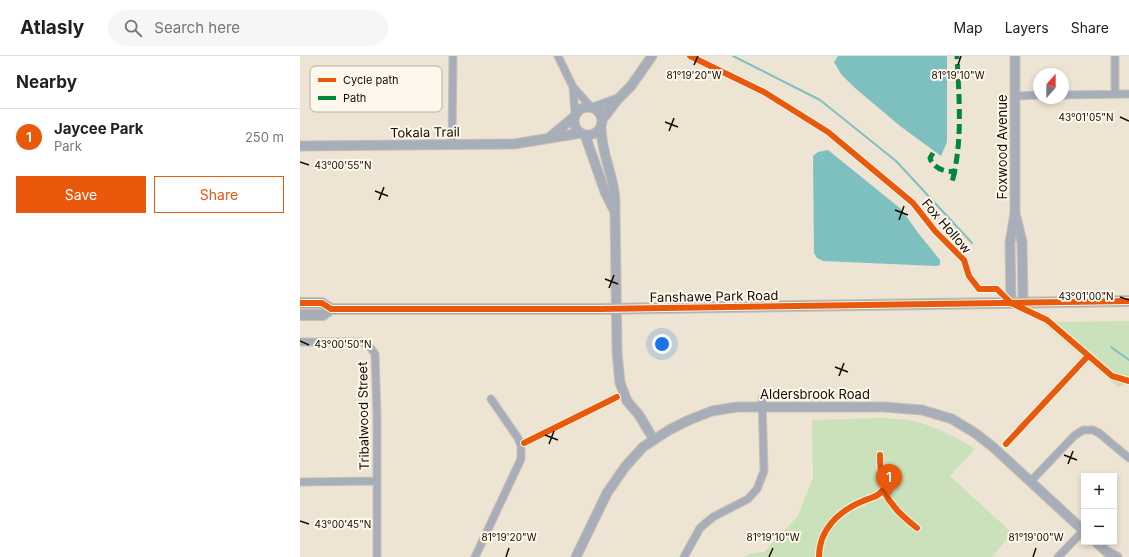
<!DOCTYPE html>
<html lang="en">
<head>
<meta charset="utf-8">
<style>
	:root { --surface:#fff; --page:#f6f6f6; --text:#202124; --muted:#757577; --line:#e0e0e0; --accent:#ea580c }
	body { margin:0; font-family:Inter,sans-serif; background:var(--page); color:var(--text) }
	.controls { position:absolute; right:12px; bottom:12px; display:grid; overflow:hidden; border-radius:0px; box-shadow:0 2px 6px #0003 }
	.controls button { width:36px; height:36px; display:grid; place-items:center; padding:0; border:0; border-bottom:1px solid var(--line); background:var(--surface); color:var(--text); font:20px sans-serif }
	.compass { position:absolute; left:733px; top:12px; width:36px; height:36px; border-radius:50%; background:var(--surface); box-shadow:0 2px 6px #0003; rotate:21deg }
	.you { position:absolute; left:362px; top:288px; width:14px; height:14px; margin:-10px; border:3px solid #fff; border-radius:50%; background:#1a73e8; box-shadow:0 0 0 6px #1a73e833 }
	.badge { display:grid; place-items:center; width:26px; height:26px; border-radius:50%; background:var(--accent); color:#fff; font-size:13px; font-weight:700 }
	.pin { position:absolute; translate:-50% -33px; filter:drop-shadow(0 1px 2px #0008) }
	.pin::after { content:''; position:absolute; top:21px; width:14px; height:12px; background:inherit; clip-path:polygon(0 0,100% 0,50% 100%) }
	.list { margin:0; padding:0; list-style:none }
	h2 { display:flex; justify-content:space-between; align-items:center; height:52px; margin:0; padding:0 16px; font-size:17px }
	h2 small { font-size:13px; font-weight:400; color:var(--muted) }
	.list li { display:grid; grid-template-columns:26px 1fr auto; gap:12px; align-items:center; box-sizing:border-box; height:56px; padding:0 16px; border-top:1px solid var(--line) }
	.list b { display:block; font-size:15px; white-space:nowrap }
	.list p { margin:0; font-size:13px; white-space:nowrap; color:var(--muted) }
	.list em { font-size:13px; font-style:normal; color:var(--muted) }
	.actions { display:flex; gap:8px; padding:12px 16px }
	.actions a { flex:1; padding:9px 0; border:1px solid var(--accent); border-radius:0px; text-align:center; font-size:14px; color:var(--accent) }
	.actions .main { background:var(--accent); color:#fff }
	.icon { flex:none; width:22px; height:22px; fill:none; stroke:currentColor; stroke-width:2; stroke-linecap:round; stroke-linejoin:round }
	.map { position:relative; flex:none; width:829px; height:501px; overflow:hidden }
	header { display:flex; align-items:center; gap:24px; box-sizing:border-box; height:56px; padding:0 20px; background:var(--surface); border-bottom:1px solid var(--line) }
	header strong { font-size:19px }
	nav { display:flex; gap:22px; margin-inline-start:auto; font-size:14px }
	.search { width:280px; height:36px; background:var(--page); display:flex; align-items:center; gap:10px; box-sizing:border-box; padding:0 14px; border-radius:22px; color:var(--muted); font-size:15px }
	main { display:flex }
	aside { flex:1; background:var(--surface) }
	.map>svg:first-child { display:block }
	.green { fill:#cae1bb }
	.water { fill:#7ebfbf }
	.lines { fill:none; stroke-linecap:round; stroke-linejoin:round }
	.stream { stroke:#7ebfbf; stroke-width:2 }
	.minor-casing { stroke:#c9c0b4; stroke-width:9 }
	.tertiary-casing { stroke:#c9c0b4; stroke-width:11 }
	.secondary-casing { stroke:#c9c0b4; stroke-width:12 }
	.minor { stroke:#a8aeb9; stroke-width:7 }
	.tertiary { stroke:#a8aeb9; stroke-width:9 }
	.secondary { stroke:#a8acb4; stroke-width:10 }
	.quiet { stroke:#00873e; stroke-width:5; stroke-dasharray:10 5; stroke-linecap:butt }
	.cycleway-casing { stroke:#fdf7ec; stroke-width:8 }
	.cycleway { stroke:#e8590c; stroke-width:6 }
	.ticks { fill:none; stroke:#160b00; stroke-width:1.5 }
	.labels { text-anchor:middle; stroke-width:4; stroke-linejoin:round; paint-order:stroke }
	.street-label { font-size:13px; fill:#160b00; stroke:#fdf7ec }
	.key { fill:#fdf7ec; stroke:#b8b0a5; stroke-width:1 }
	.key-label { font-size:11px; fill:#160b00 }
	.ticks-label { font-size:10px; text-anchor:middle; fill:#160b00; stroke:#fdf7ec; stroke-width:4; stroke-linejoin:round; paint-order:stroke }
</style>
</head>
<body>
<header>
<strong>Atlasly</strong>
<div class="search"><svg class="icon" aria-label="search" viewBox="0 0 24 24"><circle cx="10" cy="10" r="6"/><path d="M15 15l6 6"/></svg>Search here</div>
<nav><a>Map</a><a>Layers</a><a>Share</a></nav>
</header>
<main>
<aside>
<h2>Nearby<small></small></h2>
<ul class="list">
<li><span class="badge">1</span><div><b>Jaycee Park</b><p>Park</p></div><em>250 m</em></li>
</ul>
<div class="actions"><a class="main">Save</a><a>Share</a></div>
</aside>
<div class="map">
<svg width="829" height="501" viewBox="0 0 829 501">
	<rect width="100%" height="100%" fill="#eee4d3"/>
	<path class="green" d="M829 265V327L818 331 744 268 750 266Z
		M582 362C592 363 603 363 613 365 636 370 656 381 675 393L650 420 712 477 692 501H444L450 498 464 496 498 460 513 422 512 364Z"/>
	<path class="water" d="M538 0H647V86L641 100 600 70 555 32 541 18 534 6Z
		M528 94 601 153 619 178 640 204V209L636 210 523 205 517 202 514 197 513 100 518 96Z"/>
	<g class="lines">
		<path class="stream" d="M433 0 520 44 596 105 672 187
			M811 291 829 304"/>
		<defs>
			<path id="minor" d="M258 0 273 31 291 51
				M815 0V38
				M273 31 275 58
				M763 39 829 38
				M715 40 739 39
				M152 88 153 0
				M0 286H62L70 291 75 298 77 359V501
				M731 425 774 380 783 374H793L799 377 829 402
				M0 426 76 425
				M175 501 221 403V390L218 382 191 343
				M384 501 400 472 413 461 448 443 457 433 464 415 462 342
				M758 501 783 475"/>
			<path id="tertiary" d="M274 65a14 14 0 1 1 28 0a14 14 0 1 1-28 0Z
				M293 52 318 43
				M302 64 318 43 331 30 352 0
				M301 71C301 101 317 123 315 155L317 296 320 327 327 345 339 359 354 384
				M285 79 305 136 314 154
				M250 81 274 61
				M0 90 214 88 281 77
				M716 161 722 186 723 246
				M711 247 710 187 715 157V0
				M796 486 807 496 817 501
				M276 501 307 437 325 411 343 391 369 374 389 364 412 355 437 351H584L622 354 652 363 675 377 693 391 784 475"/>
			<path id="secondary" d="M0 247H22L31 253H299L829 245
				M0 259H23L31 253"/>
		</defs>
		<use href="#minor" class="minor-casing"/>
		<use href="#tertiary" class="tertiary-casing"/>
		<use href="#secondary" class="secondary-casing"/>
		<use href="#minor" class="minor"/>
		<use href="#tertiary" class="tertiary"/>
		<use href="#secondary" class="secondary"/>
		<path class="quiet" d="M633 97 630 102C633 112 646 117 655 115
			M655 115 652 126C663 85 659 42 657 0"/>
		<defs>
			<path id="cycleway" d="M390 0 464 36 528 76 613 147 635 175 664 204 669 220 679 233H697L711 247 747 264 812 320 829 325
				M0 247H22L31 253H299L829 245
				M224 387 317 341
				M706 388 788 300
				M583 434C592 451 602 460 617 472
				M519 501C519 473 539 455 563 445 570 442 581 440 584 432 585 428 582 425 582 421 580 414 580 406 580 399"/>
		</defs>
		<use href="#cycleway" class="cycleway-casing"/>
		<use href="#cycleway" class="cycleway"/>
	</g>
	<path class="ticks" d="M394 9 398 0M658 9 661 0M820 61 829 65M365 66 378 71M369 75 374 62M0 106 9 109M75 135 88 140M79 144 84 131M595 154 608 159M599 164 604 150M305 223 318 228M309 232 314 219M820 241 829 244M0 285 9 289M535 311 548 316M539 320 544 307M245 379 258 384M249 388 254 375M764 399 777 404M768 408 773 395M0 465 9 468M206 501 209 492M469 501 473 492M733 501 736 492"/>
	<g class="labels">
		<g class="street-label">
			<text transform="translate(125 76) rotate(-1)" y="5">Tokala Trail</text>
			<text transform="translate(702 91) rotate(-90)" y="5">Foxwood Avenue</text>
			<text transform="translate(647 170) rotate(49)" y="5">Fox Hollow</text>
			<text transform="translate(414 240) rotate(-1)" y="5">Fanshawe Park Road</text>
			<text x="515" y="343">Aldersbrook Road</text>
			<text transform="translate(63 360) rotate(-91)" y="5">Tribalwood Street</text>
		</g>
	</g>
	<rect x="10" y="10" width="132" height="46" rx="6" class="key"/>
	<rect x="18" y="22" width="18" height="4" fill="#e8590c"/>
	<rect x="18" y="40" width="18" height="4" fill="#00873e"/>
	<g class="key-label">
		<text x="43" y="28">Cycle path</text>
		<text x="43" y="46">Path</text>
	</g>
	<g class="ticks-label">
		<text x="394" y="23">81°19'20"W</text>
		<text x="658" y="23">81°19'10"W</text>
		<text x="786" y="65">43°01'05"N</text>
		<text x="43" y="113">43°00'55"N</text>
		<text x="786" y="244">43°01'00"N</text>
		<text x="43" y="292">43°00'50"N</text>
		<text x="43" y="472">43°00'45"N</text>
		<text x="209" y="485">81°19'20"W</text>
		<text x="473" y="485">81°19'10"W</text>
		<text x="736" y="485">81°19'00"W</text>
	</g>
</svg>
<div class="controls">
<button>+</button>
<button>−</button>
</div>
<svg class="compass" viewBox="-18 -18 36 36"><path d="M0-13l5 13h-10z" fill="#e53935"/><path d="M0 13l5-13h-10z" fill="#757577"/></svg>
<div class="you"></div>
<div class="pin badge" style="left:589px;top:441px">1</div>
</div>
</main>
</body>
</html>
